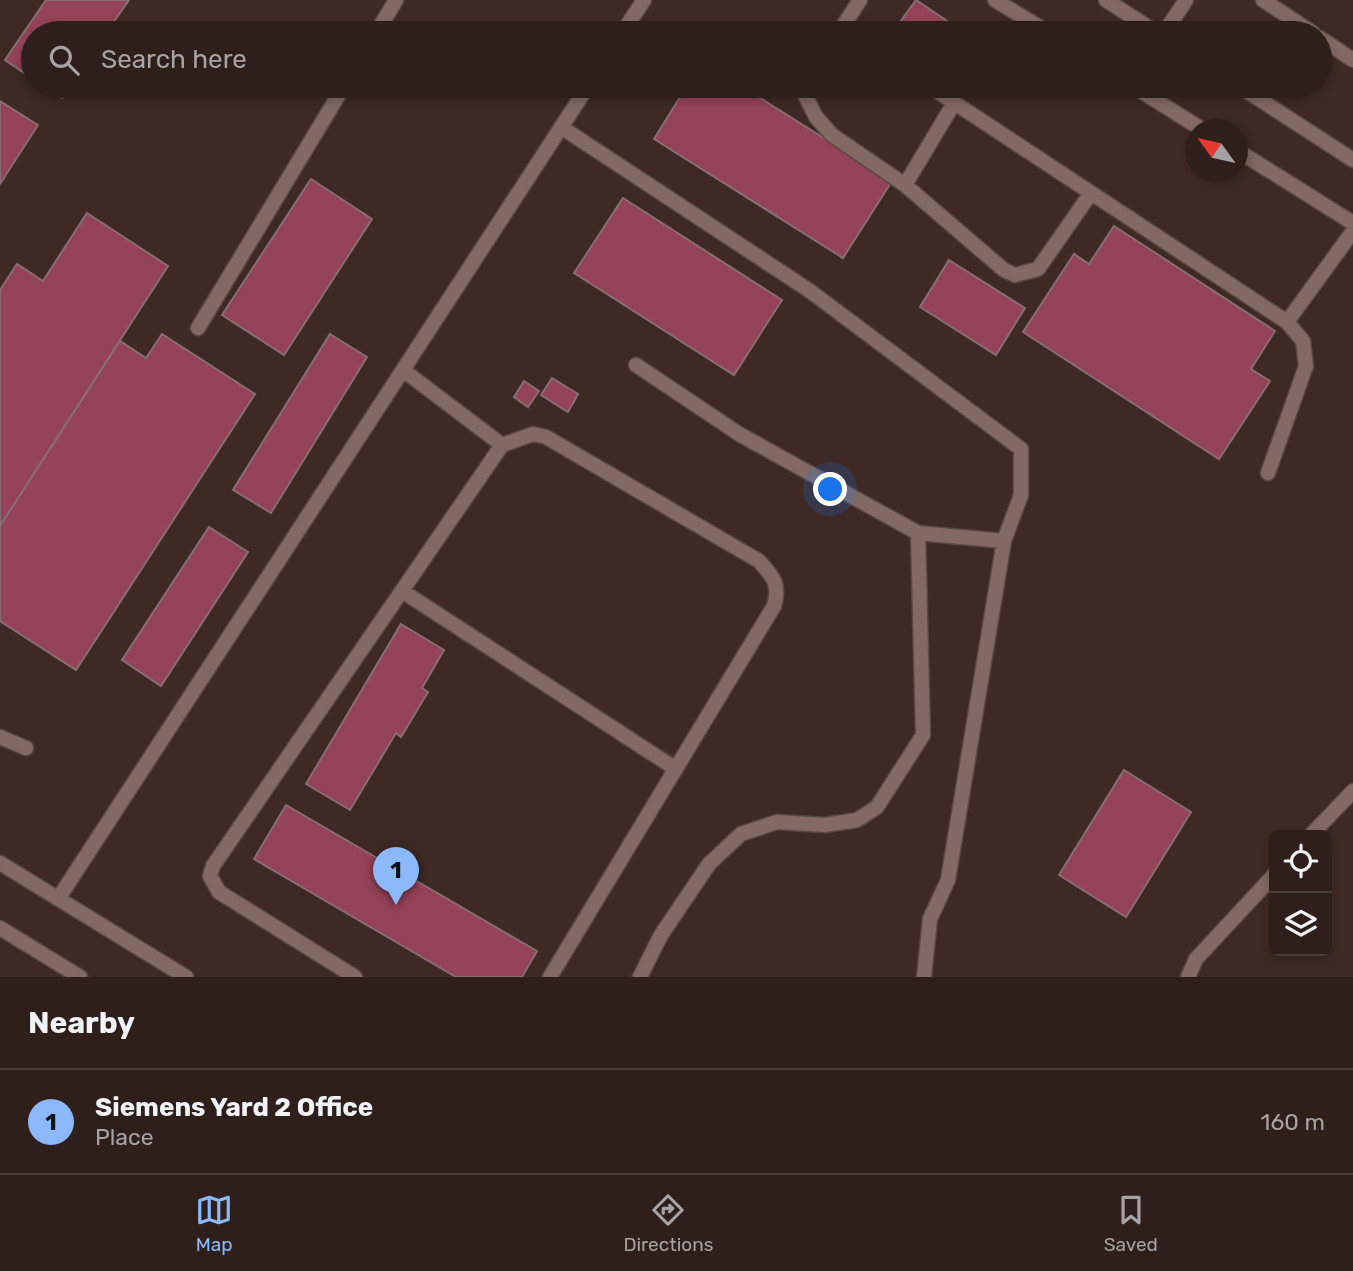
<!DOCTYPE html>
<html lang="en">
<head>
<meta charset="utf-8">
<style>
	:root { --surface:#2e1f1b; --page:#3a2c28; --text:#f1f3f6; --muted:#a7a2a3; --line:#493d3a; --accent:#8cb9fc }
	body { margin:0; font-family:Rubik,sans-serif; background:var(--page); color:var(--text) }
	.controls { position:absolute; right:21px; bottom:21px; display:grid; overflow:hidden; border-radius:10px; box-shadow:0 4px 10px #0003 }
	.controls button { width:63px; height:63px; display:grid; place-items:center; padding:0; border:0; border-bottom:2px solid var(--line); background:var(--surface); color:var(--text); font:35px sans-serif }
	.compass { position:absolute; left:1185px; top:119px; width:63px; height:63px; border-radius:50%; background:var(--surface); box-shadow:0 4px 10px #0003; rotate:303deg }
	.you { position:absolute; left:831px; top:490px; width:24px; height:24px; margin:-18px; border:5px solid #fff; border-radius:50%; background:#1a73e8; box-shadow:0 0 0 10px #1a73e833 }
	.badge { display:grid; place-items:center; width:46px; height:46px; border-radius:50%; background:var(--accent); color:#111; font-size:23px; font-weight:700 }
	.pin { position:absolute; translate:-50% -58px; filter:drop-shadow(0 2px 4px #0008) }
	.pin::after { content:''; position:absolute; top:37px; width:24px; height:21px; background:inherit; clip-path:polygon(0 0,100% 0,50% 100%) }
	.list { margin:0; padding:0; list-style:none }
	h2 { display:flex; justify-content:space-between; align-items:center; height:91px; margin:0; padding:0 28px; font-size:30px }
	h2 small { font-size:23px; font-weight:400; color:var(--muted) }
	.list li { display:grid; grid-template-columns:46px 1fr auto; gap:21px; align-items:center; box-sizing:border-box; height:105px; padding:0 28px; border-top:2px solid var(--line) }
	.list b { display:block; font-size:26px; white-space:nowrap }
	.list p { margin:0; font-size:23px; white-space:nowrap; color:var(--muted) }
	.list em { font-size:23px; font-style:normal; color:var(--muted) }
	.icon { flex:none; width:38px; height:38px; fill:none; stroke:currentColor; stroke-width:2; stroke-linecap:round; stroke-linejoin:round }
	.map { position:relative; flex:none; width:1353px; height:977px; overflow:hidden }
	.search { position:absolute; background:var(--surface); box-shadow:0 4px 10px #0003; left:21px; right:21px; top:21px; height:77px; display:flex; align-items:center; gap:18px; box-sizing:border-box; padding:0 24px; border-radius:38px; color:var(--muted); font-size:26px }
	.sheet { height:196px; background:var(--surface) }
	nav { display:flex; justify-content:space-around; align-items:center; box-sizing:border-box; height:98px; border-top:2px solid var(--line); background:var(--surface); font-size:19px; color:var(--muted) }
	nav a { display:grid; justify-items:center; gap:4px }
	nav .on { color:var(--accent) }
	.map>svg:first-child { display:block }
	.building { fill:#944257; stroke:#876d72; stroke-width:2 }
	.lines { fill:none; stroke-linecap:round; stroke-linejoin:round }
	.service-casing { stroke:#594743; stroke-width:17 }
	.service { stroke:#826963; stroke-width:14 }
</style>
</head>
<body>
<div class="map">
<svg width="1353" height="977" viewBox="0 0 1353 977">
	<rect width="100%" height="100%" fill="#3e2924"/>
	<path class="building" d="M46 0H129L106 33H33V79L5 60Z
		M916 0 965 33H892Z
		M43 86H70L62 98Z
		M687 86H748L746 89 892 181 843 258 654 139Z
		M0 101 38 125 0 184Z
		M311 179 372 219 284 355 222 315Z
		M623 198 782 300 734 375 574 273Z
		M87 213 168 266 0 526V290L17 264 43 281Z
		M1114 226 1275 331 1251 369 1270 381 1219 459 1023 332 1074 254 1089 264Z
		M949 260 1025 308 996 355 920 307Z
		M162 334 255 394 76 670 0 621V526L120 341 146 358Z
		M330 334 367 357 271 513 233 490Z
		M552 378 578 394 568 412 541 395Z
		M524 381 539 391 528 407 514 397Z
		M209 527 248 552 161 686 122 660Z
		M401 624 444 650 422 688 428 692 401 737 396 733 350 810 306 784Z
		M1124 770 1191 812 1126 917 1059 875Z
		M286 805 537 951 522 977H456L254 859Z"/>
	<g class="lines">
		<defs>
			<path id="service" d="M995 0 1049 33
				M1106 0 1157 33
				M1263 0 1313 33
				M376 33 396 0
				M622 33 644 0
				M854 33 843 26 860 0
				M1164 33 1186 0
				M1320 38 1353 60
				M807 86 806 97 816 117 832 135 905 185 1004 270 1015 275 1038 269 1091 193
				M929 86 1287 322 1303 341 1306 366 1268 473
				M1133 86 1203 130
				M1239 86 1353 160
				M561 127 810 291 1021 449V495L1004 541 948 880 930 919 924 977
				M1238 151 1353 223
				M905 185 954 103
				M1287 322 1353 231
				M198 328 344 86
				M636 365 739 434 918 533 1004 541
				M502 445 533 434 546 437 759 561C774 577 780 585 774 606L550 977
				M402 591 676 769
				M0 737 26 748
				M1311 835 1353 791
				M0 863 186 977
				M58 899 588 86
				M0 928 80 977
				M355 977 219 892 210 876 213 866 502 445 403 370
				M640 977 661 935 709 864 741 834 777 822 825 825 857 820 877 807 923 735 918 533
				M1188 977 1196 959 1274 875"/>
		</defs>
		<use href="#service" class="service-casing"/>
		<use href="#service" class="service"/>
	</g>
</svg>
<div class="controls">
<button><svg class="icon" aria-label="locate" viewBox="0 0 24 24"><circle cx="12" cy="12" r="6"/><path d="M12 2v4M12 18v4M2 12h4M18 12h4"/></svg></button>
<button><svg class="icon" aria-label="layers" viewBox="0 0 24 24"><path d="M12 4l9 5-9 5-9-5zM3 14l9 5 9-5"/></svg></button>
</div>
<svg class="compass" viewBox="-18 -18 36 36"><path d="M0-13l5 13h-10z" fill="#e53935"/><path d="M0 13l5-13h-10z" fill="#a7a2a3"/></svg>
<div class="you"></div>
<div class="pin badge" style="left:396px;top:905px">1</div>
<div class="search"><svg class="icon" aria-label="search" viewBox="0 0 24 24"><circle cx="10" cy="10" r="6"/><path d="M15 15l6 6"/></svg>Search here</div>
</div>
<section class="sheet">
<h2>Nearby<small></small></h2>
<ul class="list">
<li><span class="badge">1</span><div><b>Siemens Yard 2 Office</b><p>Place</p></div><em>160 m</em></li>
</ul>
</section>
<nav>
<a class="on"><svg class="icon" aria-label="map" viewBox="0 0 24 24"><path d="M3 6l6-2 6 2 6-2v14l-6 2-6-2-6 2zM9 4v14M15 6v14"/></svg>Map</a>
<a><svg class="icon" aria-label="directions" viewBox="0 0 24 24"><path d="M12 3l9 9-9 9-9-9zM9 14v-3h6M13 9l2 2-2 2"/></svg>Directions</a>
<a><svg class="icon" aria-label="saved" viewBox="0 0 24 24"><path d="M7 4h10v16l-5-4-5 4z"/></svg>Saved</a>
</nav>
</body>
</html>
